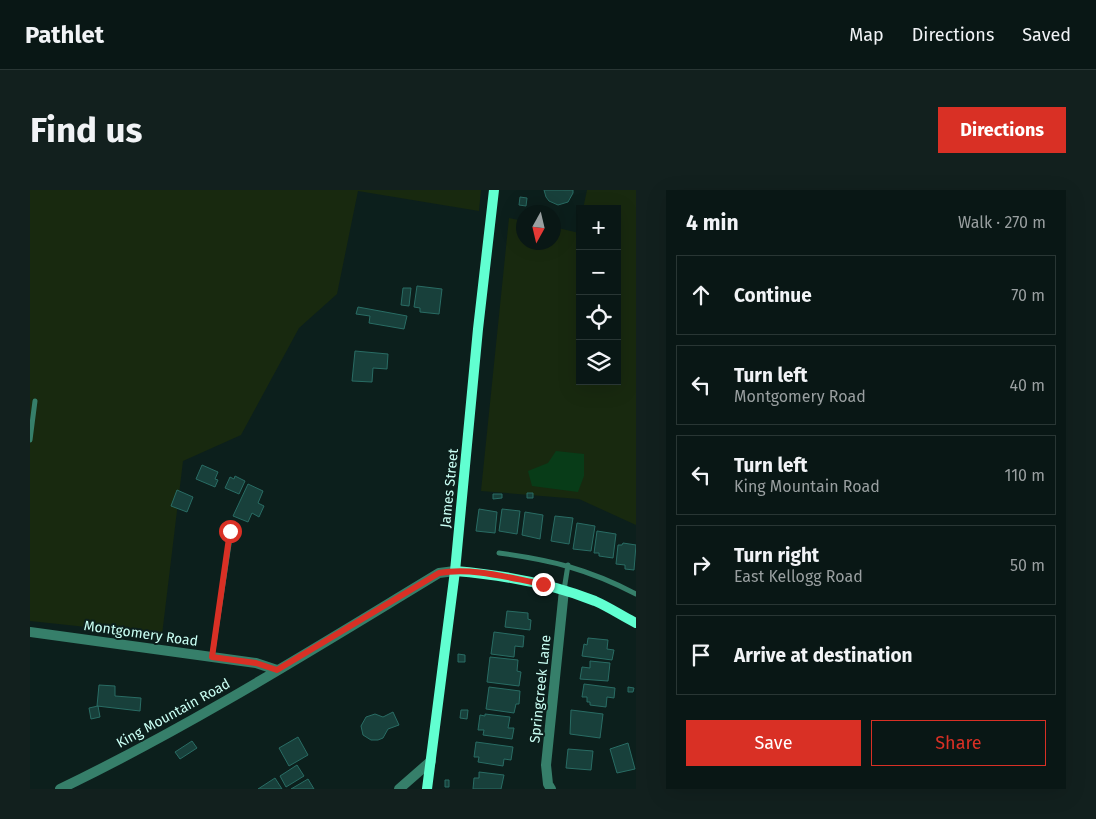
<!DOCTYPE html>
<html lang="en">
<head>
<meta charset="utf-8">
<style>
	:root { --surface:#091715; --page:#12201e; --text:#f1f3f6; --muted:#999fa0; --line:#293634; --accent:#d93025 }
	body { margin:0; font-family:"Fira Sans",sans-serif; background:var(--page); color:var(--text) }
	.controls { position:absolute; right:15px; top:15px; display:grid; overflow:hidden; border-radius:0px; box-shadow:0 5px 20px #0002 }
	.controls button { width:45px; height:45px; display:grid; place-items:center; padding:0; border:0; border-bottom:1px solid var(--line); background:var(--surface); color:var(--text); font:25px sans-serif }
	.compass { position:absolute; left:486px; top:15px; width:45px; height:45px; border-radius:50%; background:var(--surface); box-shadow:0 5px 20px #0002; rotate:188deg }
	.stop { position:absolute; width:15px; height:15px; margin:-11px; border:4px solid #d93025; border-radius:50%; background:#fff }
	.stop.end { background:#d93025; border-color:#fff; box-shadow:0 1px 5px #0008 }
	.list { margin:0; padding:0; list-style:none }
	h2 { display:flex; justify-content:space-between; align-items:center; height:65px; margin:0; padding:0 20px; font-size:21px }
	h2 small { font-size:16px; font-weight:400; color:var(--muted) }
	.list li { display:grid; grid-template-columns:32px 1fr auto; gap:15px; align-items:center; box-sizing:border-box; height:80px; margin:0 10px 10px; padding:0 10px; border:1px solid var(--line); border-radius:0px }
	.list b { display:block; font-size:19px; white-space:nowrap }
	.list p { margin:0; font-size:16px; white-space:nowrap; color:var(--muted) }
	.list em { font-size:16px; font-style:normal; color:var(--muted) }
	.actions { display:flex; gap:10px; padding:15px 20px }
	.actions a { flex:1; padding:11px 0; border:1px solid var(--accent); border-radius:0px; text-align:center; font-size:18px; color:var(--accent) }
	.actions .main { background:var(--accent); color:#fff }
	.icon { flex:none; width:28px; height:28px; fill:none; stroke:currentColor; stroke-width:2; stroke-linecap:round; stroke-linejoin:round }
	.map { position:relative; flex:none; width:606px; height:599px; overflow:hidden; border-radius:0px }
	header { display:flex; align-items:center; gap:30px; box-sizing:border-box; height:70px; padding:0 25px; background:var(--surface); border-bottom:1px solid var(--line) }
	header strong { font-size:24px }
	nav { display:flex; gap:28px; margin-inline-start:auto; font-size:18px }
	.intro { display:flex; align-items:center; justify-content:space-between; box-sizing:border-box; height:120px; padding:0 30px }
	h1 { margin:0; font-size:35px }
	.button { padding:12px 22px; border-radius:0px; background:var(--accent); color:#fff; font-size:18px; font-weight:700 }
	main { display:flex; gap:30px; padding:0 30px }
	aside { flex:1; background:var(--surface); border-radius:0px; box-shadow:0 5px 20px #0002 }
	.map>svg:first-child { display:block }
	.green { fill:#18290f }
	.water { fill:#083c18 }
	.building { fill:#18403b; stroke:#296c64 }
	.lines { fill:none; stroke-linecap:round; stroke-linejoin:round }
	.lane { stroke:#367f6a; stroke-width:5 }
	.street { stroke:#367f6a; stroke-width:10 }
	.secondary { stroke:#61ffd1; stroke-width:10 }
	.route { stroke:#d93025; stroke-width:6 }
	.labels { text-anchor:middle; stroke-width:4; stroke-linejoin:round; paint-order:stroke }
	.street-label { font-size:14px; fill:#cafff4; stroke:#0c1f1c }
</style>
</head>
<body>
<header>
<strong>Pathlet</strong>
<nav><a>Map</a><a>Directions</a><a>Saved</a></nav>
</header>
<div class="intro"><h1>Find us</h1><a class="button">Directions</a></div>
<main>
<div class="map">
<svg width="606" height="599" viewBox="0 0 606 599">
	<rect width="100%" height="100%" fill="#0c1f1c"/>
	<path class="green" d="M0 0H451L449 21 328 1 307 104 269 138 211 245 153 271 132 445 0 431Z
		M557 0H606V335L549 309 451 301 479 28 493 31V52H524V37L549 43 550 38V191H587V19H553Z"/>
	<path class="water" d="M526 261 554 264V286L548 302 502 296 498 281 518 273Z"/>
	<path class="building" d="M514 0H543V3L538 12 528 15 519 11 516 7Z
		M490 7 497 8 496 16 489 15Z
		M387 96 412 99 409 124 390 122V118L384 117Z
		M373 98H381L379 116 371 115Z
		M328 117 377 126 374 139 339 133 340 126 326 124Z
		M325 161 358 164 357 179 343 178 342 192 322 191Z
		M172 275 188 282 185 289 188 290 185 297 166 289Z
		M205 286 215 291 209 304 195 298 200 287 204 289Z
		M218 294 233 301 228 313 234 316 229 327 222 323 218 332 203 326Z
		M147 300 163 307 157 322 141 316Z
		M497 303H503V308H497Z
		M463 304H472V308L463 309Z
		M449 319 467 322 465 343 446 341Z
		M472 319 490 321 487 344 469 341Z
		M495 322 513 325 510 349 492 345Z
		M525 326 543 328 539 354 521 351Z
		M547 333 565 336 561 361 543 359Z
		M567 341 586 344 583 368 569 366V363H564Z
		M593 353 606 355 604 380 595 379V375L586 374 588 355H592Z
		M477 421 498 423V429L501 430 500 440 475 437Z
		M464 442 494 446 493 457 485 456 484 467 461 464Z
		M558 448 578 450 577 459 584 460 582 470 552 466 554 454 557 455Z
		M428 464 435 465V472H428Z
		M460 467 488 470 487 481 491 482 489 496 457 492Z
		M560 471 580 473 578 491 550 489 552 477 560 478Z
		M554 494 585 498 584 508 577 507 576 517 560 515V512H557V507H552Z
		M69 495 85 496V506L111 508 110 521 67 516Z
		M459 497 490 501 489 514H486L484 523 456 519Z
		M598 497 604 498 603 502H598Z
		M68 516 70 527 61 529 59 518Z
		M431 520H438L437 529 430 528Z
		M541 520 573 524 570 548 540 544Z
		M363 522 369 535 358 539 353 548 348 550H341L333 545 331 536 336 527 345 524 353 527Z
		M455 524 480 527 478 538H484L482 549 453 545 454 540H448L450 525 455 526Z
		M268 547 278 565 259 576 249 558Z
		M162 551 167 558 150 569 145 562Z
		M446 552 483 557 481 570 474 569 473 576 448 572 449 567H444Z
		M598 553 605 579 587 583 580 559Z
		M538 559 563 561 561 580 536 578Z
		M267 575 274 586 256 597 250 586Z
		M449 582 474 585 471 599H443L444 588H449Z
		M245 588 252 599H228Z
		M278 589 284 599H261Z
		M415 590H419V597H415Z"/>
	<g class="lines">
		<path class="lane" d="M0 250 5 211
			M469 363C521 370 558 379 606 404
			M534 400 538 375
			M182 467 201 341"/>
		<path class="street" d="M0 442 226 473 247 480
			M30 599C161 536 285 458 409 383L425 381
			M369 599 401 571
			M521 599 518 594 516 575 534 400"/>
		<path class="secondary" d="M425 381C473 385 520 393 565 411 579 417 592 426 606 433
			M397 599 425 381 448 139 464 0"/>
	</g>
	<g class="lines">
		<path class="route" d="M200 341 182 467 226 473 247 480 409 383C443 377 479 388 513 394"/>
	</g>
	<g class="labels">
		<g class="street-label">
			<text transform="translate(419 298) rotate(-84)" y="5">James Street</text>
			<text transform="translate(111 443) rotate(8)" y="5">Montgomery Road</text>
			<text transform="translate(510 499) rotate(-84)" y="5">Springcreek Lane</text>
			<text transform="translate(143 523) rotate(-29)" y="5">King Mountain Road</text>
		</g>
	</g>
</svg>
<div class="controls">
<button>+</button>
<button>−</button>
<button><svg class="icon" aria-label="locate" viewBox="0 0 24 24"><circle cx="12" cy="12" r="6"/><path d="M12 2v4M12 18v4M2 12h4M18 12h4"/></svg></button>
<button><svg class="icon" aria-label="layers" viewBox="0 0 24 24"><path d="M12 4l9 5-9 5-9-5zM3 14l9 5 9-5"/></svg></button>
</div>
<svg class="compass" viewBox="-18 -18 36 36"><path d="M0-13l5 13h-10z" fill="#e53935"/><path d="M0 13l5-13h-10z" fill="#999fa0"/></svg>
<div class="stop" style="left:200px;top:341px"></div>
<div class="stop end" style="left:513px;top:394px"></div>
</div>
<aside>
<h2>4 min<small>Walk · 270 m</small></h2>
<ul class="list">
<li><svg class="icon" aria-label="ahead" viewBox="0 0 24 24"><path d="M12 20V5M6 11l6-6 6 6"/></svg><div><b>Continue</b></div><em>70 m</em></li>
<li><svg class="icon" aria-label="left" viewBox="0 0 24 24"><path d="M17 20v-9H6M10 6l-5 5 5 5"/></svg><div><b>Turn left</b><p>Montgomery Road</p></div><em>40 m</em></li>
<li><svg class="icon" aria-label="left" viewBox="0 0 24 24"><path d="M17 20v-9H6M10 6l-5 5 5 5"/></svg><div><b>Turn left</b><p>King Mountain Road</p></div><em>110 m</em></li>
<li><svg class="icon" aria-label="right" viewBox="0 0 24 24"><path d="M7 20v-9h11M14 6l5 5-5 5"/></svg><div><b>Turn right</b><p>East Kellogg Road</p></div><em>50 m</em></li>
<li><svg class="icon" aria-label="arrive" viewBox="0 0 24 24"><path d="M6 21V4h12l-3 4 3 4H6"/></svg><div><b>Arrive at destination</b></div></li>
</ul>
<div class="actions"><a class="main">Save</a><a>Share</a></div>
</aside>
</main>
</body>
</html>
